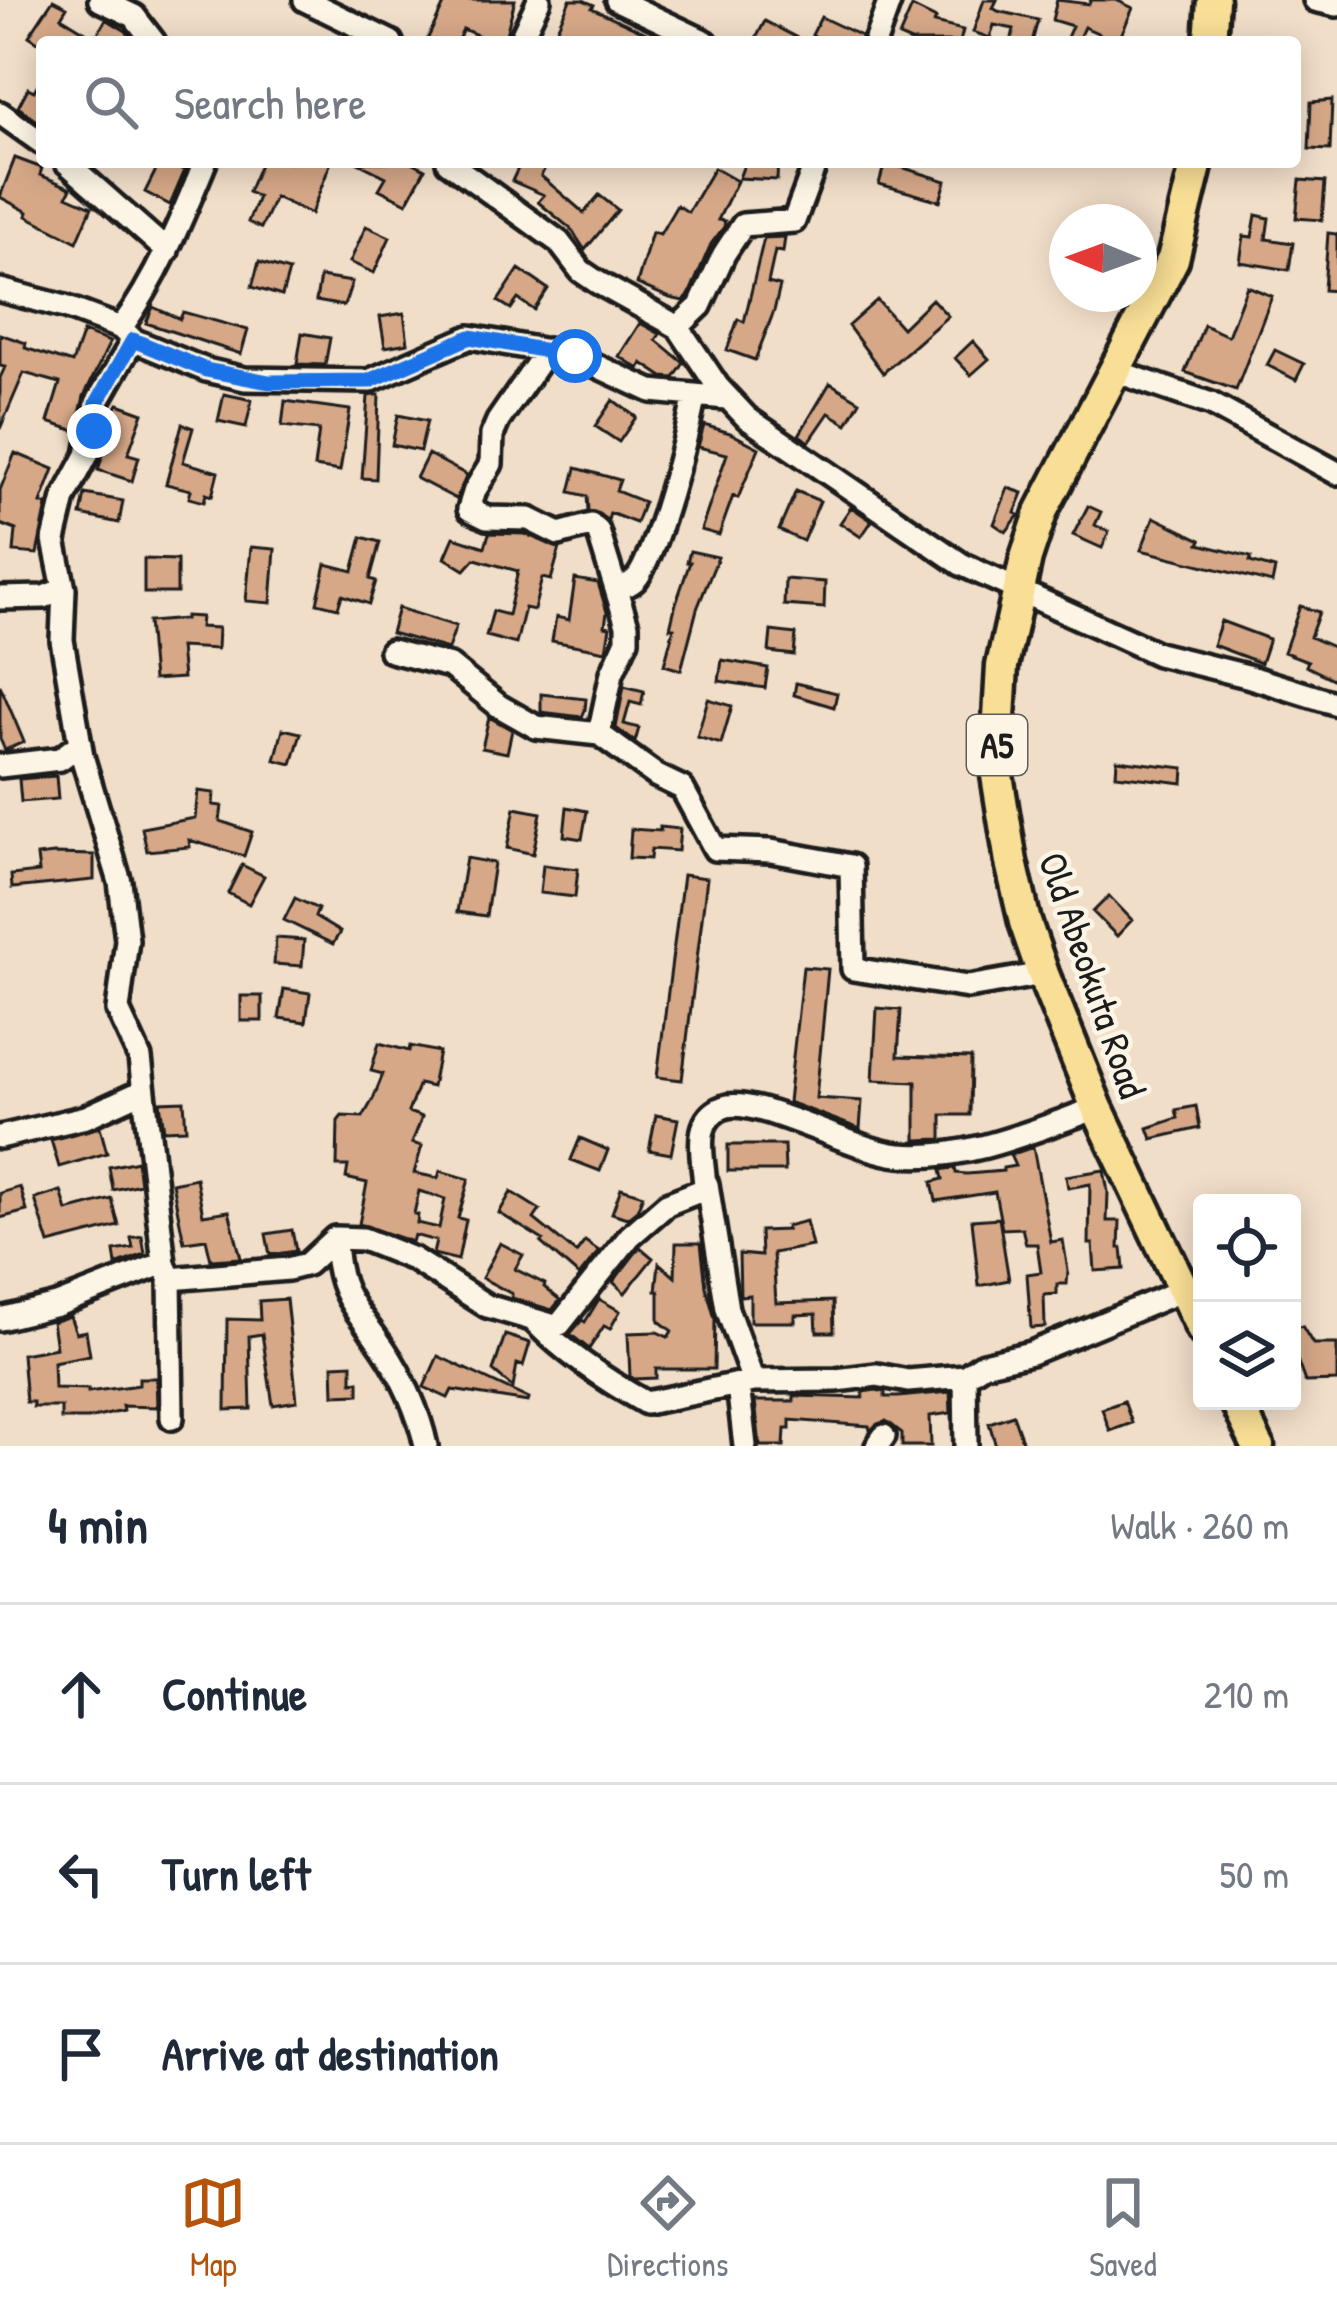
<!DOCTYPE html>
<html lang="en">
<head>
<meta charset="utf-8">
<style>
	:root { --surface:#fff; --page:#f6f6f7; --text:#1f2937; --muted:#747a83; --line:#e0e1e3; --accent:#b45309 }
	body { margin:0; font-family:"Patrick Hand",sans-serif; background:var(--page); color:var(--text) }
	.controls { position:absolute; right:36px; bottom:36px; display:grid; overflow:hidden; border-radius:12px; box-shadow:0 6px 30px #0003 }
	.controls button { width:108px; height:108px; display:grid; place-items:center; padding:0; border:0; border-bottom:3px solid var(--line); background:var(--surface); color:var(--text); font:60px sans-serif }
	.compass { position:absolute; left:1049px; top:204px; width:108px; height:108px; border-radius:50%; background:var(--surface); box-shadow:0 6px 30px #0003; rotate:271deg }
	.stop { position:absolute; width:36px; height:36px; margin:-27px; border:9px solid #1a73e8; border-radius:50%; background:#fff }
	.stop.end { background:#1a73e8; border-color:#fff; box-shadow:0 3px 12px #0008 }
	.list { margin:0; padding:0; list-style:none }
	h2 { display:flex; justify-content:space-between; align-items:center; height:156px; margin:0; padding:0 48px; font-size:51px }
	h2 small { font-size:39px; font-weight:400; color:var(--muted) }
	.list li { display:grid; grid-template-columns:78px 1fr auto; gap:36px; align-items:center; box-sizing:border-box; height:180px; padding:0 48px; border-top:3px solid var(--line) }
	.list b { display:block; font-size:45px; white-space:nowrap }
	.list em { font-size:39px; font-style:normal; color:var(--muted) }
	.icon { flex:none; width:66px; height:66px; fill:none; stroke:currentColor; stroke-width:2; stroke-linecap:round; stroke-linejoin:round }
	.map { position:relative; flex:none; width:1337px; height:1446px; overflow:hidden }
	.search { position:absolute; background:var(--surface); box-shadow:0 6px 30px #0003; left:36px; right:36px; top:36px; height:132px; display:flex; align-items:center; gap:30px; box-sizing:border-box; padding:0 42px; border-radius:12px; color:var(--muted); font-size:45px }
	.sheet { height:696px; background:var(--surface) }
	nav { display:flex; justify-content:space-around; align-items:center; box-sizing:border-box; height:168px; border-top:3px solid var(--line); background:var(--surface); font-size:33px; color:var(--muted) }
	nav a { display:grid; justify-items:center; gap:6px }
	nav .on { color:var(--accent) }
	.map>svg:first-child { display:block }
	.building { fill:#d6a888; stroke:#1c1c1c; stroke-width:3; fill-rule:evenodd }
	.lines { fill:none; stroke-linecap:round; stroke-linejoin:round }
	.minor-casing { stroke:#1c1c1c; stroke-width:30 }
	.highway-casing { stroke:#1c1c1c; stroke-width:39 }
	.minor { stroke:#fcf5e5; stroke-width:21 }
	.highway { stroke:#f9df96; stroke-width:30 }
	.route { stroke:#1a73e8; stroke-width:15 }
	.labels { text-anchor:middle; stroke-width:9; stroke-linejoin:round; paint-order:stroke }
	.shield { fill:#fcf5e5; stroke:#5f5d58; stroke-width:3 }
	.shield-label { font-size:36px; font-weight:bold; fill:#1c1c1c }
	.street-label { font-size:39px; fill:#1c1c1c; stroke:#fcf5e5 }
</style>
</head>
<body>
<div class="map">
<svg width="1337" height="1446" viewBox="0 0 1337 1446">
	<rect width="100%" height="100%" fill="#f1dec9"/>
	<filter id="ink" filterUnits="userSpaceOnUse"><feTurbulence type="fractalNoise" baseFrequency=".00833" numOctaves="2"/><feDisplacementMap in="SourceGraphic" scale="24" xChannelSelector="R" yChannelSelector="G"/><feConvolveMatrix kernelMatrix="1 2 1 2 8 2 1 2 1" color-interpolation-filters="sRGB"/></filter>
	<g filter="url(#ink)">
		<path class="building" d="M53 0 67 7 61 17 87 33 81 42H38L29 36Z
			M446 0H515L504 42H493L463 29 457 42H426Z
			M570 0H583L594 5 592 8 666 42H575L555 33Z
			M984 0H997L993 8 998 11 1038 20 1032 42H1011L1014 29 994 25 990 38 973 32Z
			M1057 0 1089 4 1091 0H1116L1133 8 1118 42 1084 27 1077 42H1065L1072 26 1052 20Z
			M912 7 936 19 934 23 963 30 960 42H911L899 37Z
			M821 17 861 36 860 42H826L812 35Z
			M106 19 126 31 135 42H93Z
			M765 21 805 42H754Z
			M42 77V125L18 107 28 88 34 91Z
			M1332 100 1330 150 1309 149 1311 102Z
			M15 158 42 168 40 175 71 188 67 196 92 207 77 242 27 216 28 212 0 197Z
			M160 162 185 170 170 205 145 192Z
			M261 162H331L311 214 275 197 261 228 248 222 258 197 248 192Z
			M356 162H412L425 169 407 203 379 189 386 177Z
			M521 162H548L541 176 584 213 599 195 618 210 585 250 571 229 538 202 544 195 512 181Z
			M745 162H778L777 180 739 178Z
			M885 162 946 181 940 201 879 184Z
			M714 168 737 181 718 220 725 221 724 227 711 244 688 297 683 301 670 298 637 284 652 232 660 234 677 205 688 212Z
			M1300 180 1325 182 1322 220 1296 218Z
			M1256 215 1269 218 1266 239 1293 243 1289 270 1240 262 1244 236 1252 237Z
			M366 226 390 237 374 273 350 262Z
			M1328 233 1337 234V291L1324 290Z
			M785 237 783 252 775 251 768 283 780 286 774 311 755 360 727 350 738 319 744 322 764 238Z
			M259 262 289 271 282 296 252 287Z
			M519 269 548 289 534 310 518 299 511 309 498 301Z
			M320 277 352 282 344 306 316 301Z
			M1247 286 1272 296 1236 390 1185 372 1204 325 1228 336Z
			M932 299 948 316 883 373 848 326 877 300 902 328Z
			M153 307 180 319 183 312 248 330 241 354 146 323Z
			M404 313 408 343 385 347 380 317Z
			M640 323 660 334 656 340 684 363 674 378 663 377 642 363 639 369 619 356Z
			M83 332 110 342 84 396 76 431 48 422 60 383 24 373 0 429V378L5 367 0 366V334L26 343 25 348 72 363Z
			M302 333 330 338 325 365 297 364Z
			M973 341 989 359 971 375 955 358Z
			M1275 350 1304 364 1296 380 1267 365Z
			M830 383 860 401 847 424 829 413 809 442 799 435Z
			M224 394 252 400 246 427 218 421Z
			M374 395H379L376 479 362 478 368 396Z
			M613 400 636 417 619 442 595 426Z
			M285 401 350 410 340 471 314 467 319 430 282 426Z
			M118 404 143 413 128 454 139 457 132 481 98 470 113 423 109 420Z
			M398 415 427 421 420 451 392 445Z
			M182 424 193 428 183 462 218 472 212 496 206 494 204 502 189 498 191 490 166 484Z
			M704 425 730 433 759 448 738 498 733 496 719 535 701 530 727 454 698 447Z
			M15 453 54 469 41 503 47 505 37 554 14 552 16 530 0 524V490Z
			M428 454 467 475 456 499 416 478Z
			M576 468 620 480 616 491 644 502 636 523 610 513 608 520 588 510 587 496 570 492Z
			M1008 488 1023 493 1015 513 1019 515 1006 532 994 524Z
			M796 491 820 501 803 541 779 530Z
			M85 494 123 501 119 523 81 515Z
			M1088 506 1101 512 1095 525 1109 532 1102 548 1073 535Z
			M851 507 872 521 861 537 840 523Z
			M1154 517 1201 540 1199 544 1251 557 1250 562 1275 569 1272 583 1141 550Z
			M489 533 525 534 560 548 551 580 542 578 534 610 525 608 516 644 486 636 493 611 508 615 518 571 475 559 465 570 445 558 454 537 485 547Z
			M362 537 380 542 370 579 376 581 369 604 342 595 338 608 317 603 326 564 353 571Z
			M251 547 275 549 271 603 246 601Z
			M690 551 718 557 697 609 681 670 664 665 674 628H670L676 603 690 562H687Z
			M144 559 177 560V593H144Z
			M575 579 598 583 607 612 605 626 610 627 606 651 552 641 556 617 569 620Z
			M785 579 825 582 824 608 784 605Z
			M1300 606 1319 612 1310 637 1337 649V681L1306 666 1308 661 1284 652Z
			M398 608 456 626 448 649 391 633Z
			M185 616 201 617 200 627 218 628 217 649 180 647 183 678 153 680 148 622 185 619Z
			M1221 621 1269 639 1261 663 1213 645Z
			M771 631 796 634 794 655 769 652Z
			M722 660 768 668 765 688 719 681Z
			M796 683 837 693 834 707 794 695Z
			M0 685 24 742 5 750 0 739Z
			M624 686 644 691 641 705 630 702 624 724 639 728 635 742 616 728Z
			M541 694 586 699 585 710 582 717 541 712Z
			M708 699 732 706 721 744 697 737Z
			M489 717 512 730 507 753 482 748Z
			M283 729 301 733 292 764 275 760Z
			M1117 760 1184 768 1183 783 1116 775Z
			M56 776 58 799 21 802 19 779Z
			M198 791 214 793 213 805 222 806 220 821 252 832 244 856 189 840 190 847 147 851 142 828 195 818Z
			M567 807 587 811 582 839 564 836Z
			M515 808 541 813 533 854 507 848Z
			M660 827 680 829 678 851 651 849 650 859 629 858 631 829 660 831Z
			M54 854 94 855V880L12 888 11 875 39 872 37 856Z
			M466 858 494 863 486 916 457 912Z
			M242 865 264 876 249 904 228 893Z
			M543 865 578 869 575 897 540 893Z
			M683 875 707 878 682 1080 657 1077Z
			M1109 896 1132 920 1117 936 1093 912Z
			M295 898 318 909 315 917 340 932 333 944 284 920Z
			M276 938 304 940 302 966 274 964Z
			M803 967 828 969 816 1098 862 1101 860 1129 788 1102Z
			M284 989 310 993 306 1022 279 1018Z
			M241 996H262V1021H241Z
			M877 1008 901 1010 898 1056 971 1058 970 1115H942V1139L916 1140V1082L873 1080Z
			M379 1043 409 1051 410 1046 439 1052 432 1087 419 1084 408 1112 422 1117 412 1143 422 1146 414 1173 438 1178 440 1171 469 1179 458 1218 466 1220 458 1260 433 1254 436 1241 414 1235 412 1242 359 1224 367 1183 346 1178 348 1166H337L338 1121 342 1116 363 1117 373 1099 383 1074 371 1071ZM419 1191 445 1199 439 1228 417 1223 418 1215 414 1214Z
			M184 1101 186 1129 164 1130 160 1102Z
			M1196 1106 1200 1128 1152 1139 1148 1128 1178 1118 1176 1110Z
			M656 1115 678 1119 671 1154 649 1150Z
			M100 1127 107 1153 59 1167 51 1140Z
			M580 1138 608 1150 600 1171 571 1160Z
			M728 1145H784L785 1171H728Z
			M1033 1147 1051 1242 1063 1240 1068 1271 1067 1284H1057V1294L1044 1295 1045 1327 1031 1328 1027 1274 1041 1272 1037 1244H1026L1022 1228 1002 1229 995 1192 936 1201 932 1182 943 1179 941 1170 946 1169 955 1168 956 1173 967 1174 1003 1171V1168L1015 1166 1010 1155Z
			M137 1161 140 1184 113 1190 109 1167Z
			M1104 1170 1108 1192 1107 1221H1120L1119 1248H1122L1124 1269 1095 1271 1093 1244H1089L1090 1184 1068 1188 1066 1176Z
			M196 1178 203 1215 229 1211 241 1258 211 1260 206 1239 184 1242 172 1183Z
			M20 1187 27 1211 0 1218V1193Z
			M621 1188 643 1195 637 1210 627 1218 612 1213Z
			M61 1191 67 1211 112 1199 119 1226 49 1244 35 1199Z
			M511 1192 540 1210 534 1219 576 1253 585 1241 599 1251 579 1276 541 1243 543 1240 499 1213Z
			M999 1218 1009 1280 979 1286 972 1220Z
			M806 1221 812 1246 773 1253 776 1303 833 1301 834 1332H817L816 1314 795 1315V1322H750V1295L740 1296 739 1254 761 1256 760 1231 787 1230 786 1226Z
			M292 1230 296 1251 270 1255 266 1234Z
			M142 1236 145 1254 116 1265 114 1251 133 1248 131 1238Z
			M500 1243 523 1255 515 1269 545 1284 544 1287 560 1300 552 1310 512 1298V1294L482 1278Z
			M676 1243H701L706 1287 715 1319 714 1369H656V1378L634 1379 630 1376 628 1333 657 1332 668 1337 672 1331 659 1321V1291H656L659 1263 675 1277Z
			M640 1247 653 1258 625 1293 613 1282Z
			M286 1299 297 1401 273 1405 262 1334 249 1336 251 1409 226 1410 227 1319 260 1320 259 1301Z
			M599 1299 620 1311 610 1329 604 1326 589 1349 570 1334 582 1320 585 1322Z
			M70 1316 76 1333 86 1331 90 1355 53 1362 54 1388 88 1389V1392L139 1385V1378H156L157 1407 122 1406 123 1411 88 1419H61V1407H33V1402H26L22 1354 56 1348 52 1322Z
			M1302 1326 1313 1344H1337V1381L1305 1382 1292 1346V1329Z
			M505 1335 530 1343 523 1366 517 1364 513 1388 493 1371Z
			M438 1356 529 1399 528 1402 452 1390 448 1398 424 1387Z
			M352 1364V1382L359 1381V1394L334 1395 333 1365Z
			M876 1390 885 1392V1397H898L950 1392 951 1413 930 1416 931 1446H902V1433L886 1421 870 1430 869 1426 790 1420V1429H785L784 1446H760L755 1401H794V1396L863 1398V1392Z
			M1124 1401 1132 1423 1110 1431 1102 1409Z
			M1013 1415 1024 1446H996L989 1423Z"/>
		<g class="lines">
			<defs>
				<path id="minor" d="M100 0 134 16 154 42
					M305 0 391 42
					M617 0 706 42
					M1315 0 1337 5
					M519 42 539 0
					M875 42 890 0
					M0 113 42 143
					M66 162 167 251
					M448 162 559 242 581 271 597 282 678 327 718 387 747 418 961 564 1158 654 1247 676 1337 704
					M0 290 65 307 121 328 133 340 206 370 245 379 369 381 470 337 575 356 651 391 726 398
					M678 327 700 306 724 254 743 225 794 221 816 162
					M121 328C158 277 181 220 205 162
					M133 340 97 403 87 455 64 498 54 540 64 589 62 640 82 756 120 882 127 940 118 1010 140 1058 164 1263 170 1279 172 1418
					M1115 371 1211 404 1337 473
					M617 585C626 585 628 586 635 580 654 563 690 427 694 397
					M0 598 44 597 64 589
					M391 651 450 666 499 706 536 727 599 734 612 673 627 640V625L598 531 591 525 559 534 529 519 487 518 469 509 475 490 491 464 492 435 498 421 547 350
					M599 734 657 776 682 788 715 849 771 851 851 866 853 969 968 987 1043 974
					M0 766 60 759 80 744
					M0 1137 86 1117 143 1091
					M707 1184 727 1309 753 1381
					M335 1238C337 1296 354 1305 384 1349 403 1377 419 1413 426 1446
					M170 1279 288 1269 307 1264 335 1238 363 1239 413 1259 487 1306 555 1326 560 1324 630 1236 667 1204 705 1189C705 1162 689 1120 724 1107 755 1095 856 1152 900 1155 967 1161 1035 1130 1097 1108
					M0 1319 57 1305 164 1263
					M535 1322C567 1355 605 1380 646 1403L753 1381 836 1380 877 1375 908 1381 965 1376
					M738 1385 745 1446
					M877 1446 884 1436
					M966 1446 965 1376 983 1364 1031 1353 1183 1290"/>
				<path id="highway" d="M1210 42 1213 0
					M1197 162 1173 259 1042 510 1026 558 1002 666 996 769 1011 862 1025 922 1043 974 1097 1108 1202 1329
					M1236 1401 1258 1446"/>
			</defs>
			<use href="#minor" class="minor-casing"/>
			<use href="#highway" class="highway-casing"/>
			<use href="#minor" class="minor"/>
			<use href="#highway" class="highway"/>
		</g>
	</g>
	<g class="lines" filter="url(#ink)">
		<path class="route" d="M94 431 97 403 133 340 206 370 269 382 369 381 470 337 575 356"/>
	</g>
	<g class="labels">
		<rect class="shield" x="967" y="715" width="60" height="60" rx="9"/>
		<g class="shield-label">
			<text x="997" y="758">A5</text>
		</g>
		<g class="street-label">
			<text transform="translate(1093 975) rotate(71)" y="14">Old Abeokuta Road</text>
		</g>
	</g>
</svg>
<div class="controls">
<button><svg class="icon" aria-label="locate" viewBox="0 0 24 24"><circle cx="12" cy="12" r="6"/><path d="M12 2v4M12 18v4M2 12h4M18 12h4"/></svg></button>
<button><svg class="icon" aria-label="layers" viewBox="0 0 24 24"><path d="M12 4l9 5-9 5-9-5zM3 14l9 5 9-5"/></svg></button>
</div>
<svg class="compass" viewBox="-18 -18 36 36"><path d="M0-13l5 13h-10z" fill="#e53935"/><path d="M0 13l5-13h-10z" fill="#747a83"/></svg>
<div class="stop" style="left:575px;top:356px"></div>
<div class="stop end" style="left:94px;top:431px"></div>
<div class="search"><svg class="icon" aria-label="search" viewBox="0 0 24 24"><circle cx="10" cy="10" r="6"/><path d="M15 15l6 6"/></svg>Search here</div>
</div>
<section class="sheet">
<h2>4 min<small>Walk · 260 m</small></h2>
<ul class="list">
<li><svg class="icon" aria-label="ahead" viewBox="0 0 24 24"><path d="M12 20V5M6 11l6-6 6 6"/></svg><div><b>Continue</b></div><em>210 m</em></li>
<li><svg class="icon" aria-label="left" viewBox="0 0 24 24"><path d="M17 20v-9H6M10 6l-5 5 5 5"/></svg><div><b>Turn left</b></div><em>50 m</em></li>
<li><svg class="icon" aria-label="arrive" viewBox="0 0 24 24"><path d="M6 21V4h12l-3 4 3 4H6"/></svg><div><b>Arrive at destination</b></div></li>
</ul>
</section>
<nav>
<a class="on"><svg class="icon" aria-label="map" viewBox="0 0 24 24"><path d="M3 6l6-2 6 2 6-2v14l-6 2-6-2-6 2zM9 4v14M15 6v14"/></svg>Map</a>
<a><svg class="icon" aria-label="directions" viewBox="0 0 24 24"><path d="M12 3l9 9-9 9-9-9zM9 14v-3h6M13 9l2 2-2 2"/></svg>Directions</a>
<a><svg class="icon" aria-label="saved" viewBox="0 0 24 24"><path d="M7 4h10v16l-5-4-5 4z"/></svg>Saved</a>
</nav>
</body>
</html>
